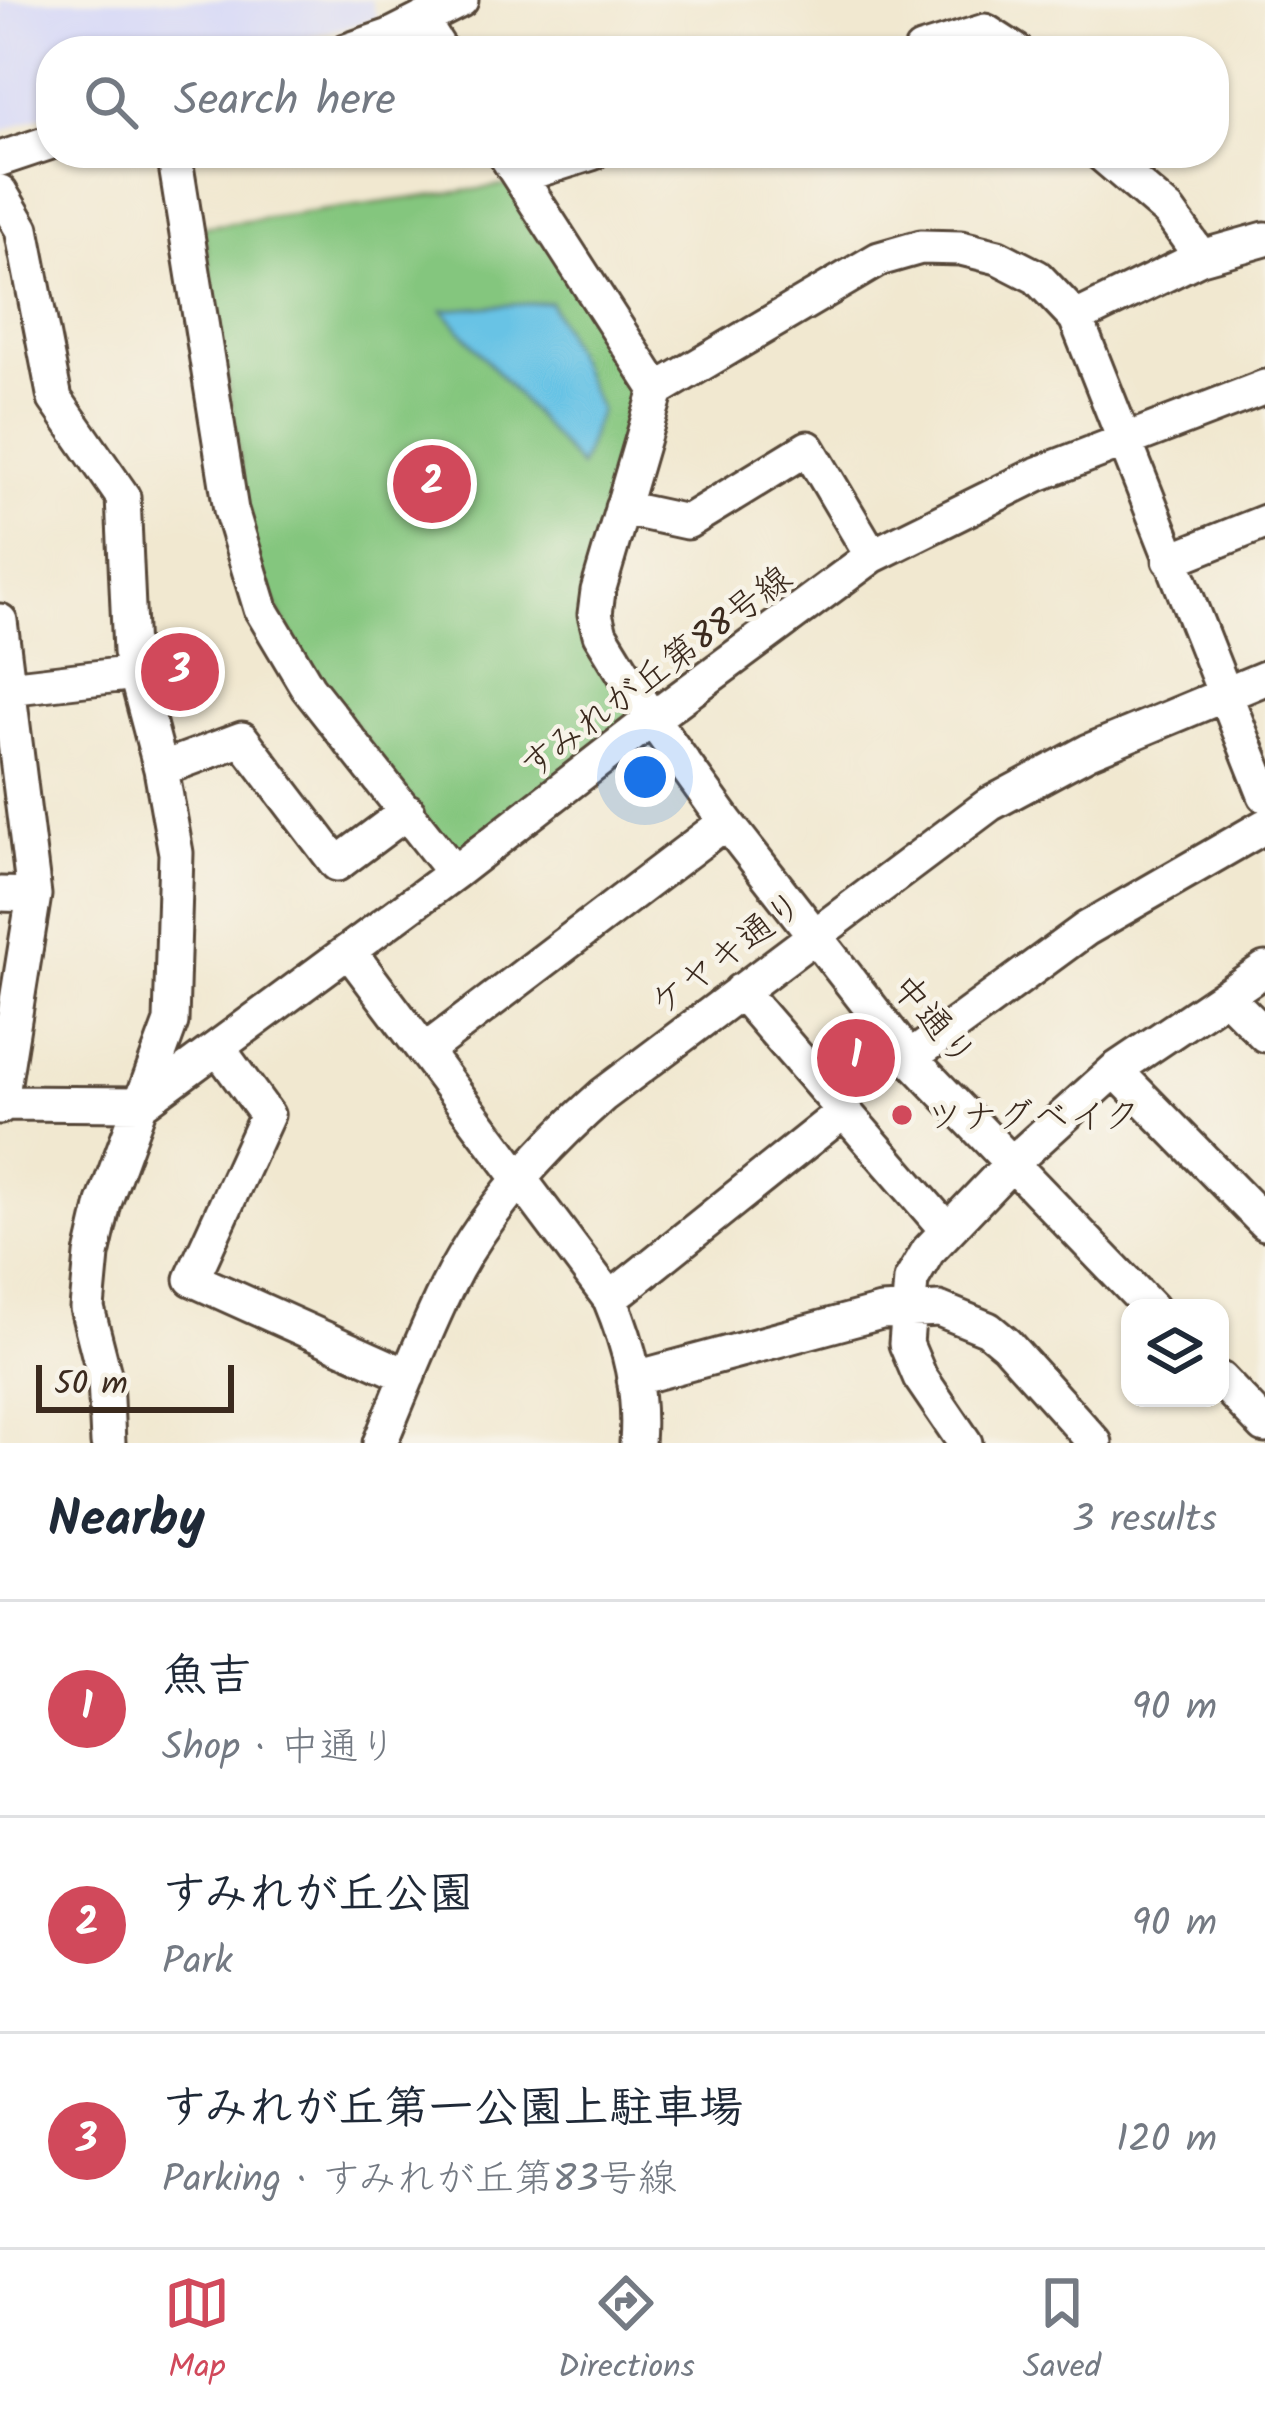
<!DOCTYPE html>
<html lang="en">
<head>
<meta charset="utf-8">
<style>
	:root { --surface:#fff; --page:#f6f6f7; --text:#1f2937; --muted:#747a83; --line:#e0e1e3; --accent:#d1495b }
	body { margin:0; font-family:Kalam,"Klee One",sans-serif; background:var(--page); color:var(--text) }
	.controls { position:absolute; right:36px; bottom:36px; display:grid; overflow:hidden; border-radius:24px; box-shadow:0 3px 9px #0004 }
	.controls button { width:108px; height:108px; display:grid; place-items:center; padding:0; border:0; border-bottom:3px solid var(--line); background:var(--surface); color:var(--text); font:60px sans-serif }
	.scale { position:absolute; left:36px; bottom:30px; width:198px; box-sizing:border-box; padding-left:12px; border:6px solid #3b2a1e; border-top:0; font-size:33px; line-height:42px; white-space:nowrap; color:#3b2a1e; -webkit-text-stroke:9px #f7f3e8; paint-order:stroke }
	.you { position:absolute; left:645px; top:777px; width:42px; height:42px; margin:-30px; border:9px solid #fff; border-radius:50%; background:#1a73e8; box-shadow:0 0 0 18px #1a73e833 }
	.badge { display:grid; place-items:center; width:78px; height:78px; border-radius:50%; background:var(--accent); color:#fff; font-size:39px; font-weight:700 }
	.pin { position:absolute; translate:-50% -50%; border:6px solid #fff; box-shadow:0 3px 12px #0006 }
	.list { margin:0; padding:0; list-style:none }
	h2 { display:flex; justify-content:space-between; align-items:center; height:156px; margin:0; padding:0 48px; font-size:51px }
	h2 small { font-size:39px; font-weight:400; color:var(--muted) }
	.list li { display:grid; grid-template-columns:78px 1fr auto; gap:36px; align-items:center; box-sizing:border-box; height:216px; padding:0 48px; border-top:3px solid var(--line) }
	.list b { display:block; font-size:45px; white-space:nowrap }
	.list p { margin:0; font-size:39px; white-space:nowrap; color:var(--muted) }
	.list em { font-size:39px; font-style:normal; color:var(--muted) }
	.icon { flex:none; width:66px; height:66px; fill:none; stroke:currentColor; stroke-width:2; stroke-linecap:round; stroke-linejoin:round }
	.map { position:relative; flex:none; width:1265px; height:1443px; overflow:hidden }
	.search { position:absolute; background:var(--surface); box-shadow:0 3px 9px #0004; left:36px; right:36px; top:36px; height:132px; display:flex; align-items:center; gap:30px; box-sizing:border-box; padding:0 42px; border-radius:48px; color:var(--muted); font-size:45px }
	.sheet { height:804px; background:var(--surface) }
	nav { display:flex; justify-content:space-around; align-items:center; box-sizing:border-box; height:168px; border-top:3px solid var(--line); background:var(--surface); font-size:33px; color:var(--muted) }
	nav a { display:grid; justify-items:center; gap:6px }
	nav .on { color:var(--accent) }
	.map>svg:first-child { display:block }
	.built { fill:#d6d8f8 }
	.green { fill:#84c67e; stroke:#60784e; stroke-width:3 }
	.water { fill:#67c3e5; stroke:#517682; stroke-width:3 }
	.lines { fill:none; stroke-linecap:round; stroke-linejoin:round }
	.minor-casing { stroke:#564639; stroke-width:39 }
	.minor { stroke:#fff; stroke-width:33 }
	.poi-dot { fill:#d1495b; stroke:#f7f3e8; stroke-width:4.5 }
	.labels { text-anchor:middle; stroke-width:9; stroke-linejoin:round; paint-order:stroke }
	.street-label { font-size:36px; fill:#3b2a1e; stroke:#f7f3e8 }
	.poi-label { font-size:36px; fill:#3b2a1e; stroke:#f7f3e8; text-anchor:start }
</style>
</head>
<body>
<div class="map">
<svg width="1265" height="1443" viewBox="0 0 1265 1443">
	<rect width="100%" height="100%" fill="#f7f3e8"/>
	<filter id="ink" filterUnits="userSpaceOnUse"><feTurbulence type="fractalNoise" baseFrequency=".00833" numOctaves="2"/><feDisplacementMap in="SourceGraphic" scale="24" xChannelSelector="R" yChannelSelector="G"/><feConvolveMatrix kernelMatrix="1 2 1 2 8 2 1 2 1" color-interpolation-filters="sRGB"/></filter>
	<filter id="wash" filterUnits="userSpaceOnUse"><feTurbulence type="fractalNoise" baseFrequency=".004" numOctaves="4" result="noise"/><feDisplacementMap in="SourceGraphic" scale="48" xChannelSelector="R" yChannelSelector="G"/><feGaussianBlur stdDeviation="2.7" result="paint"/><feColorMatrix in="noise" values="0 0 0 0 0 0 0 0 0 0 0 0 0 0 0 0 0 1.4 0 .05"/><feComposite in="paint" operator="in"/></filter>
	<g filter="url(#wash)">
		<rect width="100%" height="100%" fill="#f1e8d0"/>
		<path class="built" d="M0 0H371L377 18 262 51H51V112L0 132Z"/>
		<path class="green" d="M515 184 644 399 592 580 637 719 455 858 302 656 257 569 203 227Z"/>
		<path class="water" d="M550 302 600 410 580 467 443 310Z"/>
	</g>
	<g filter="url(#ink)">
		<g class="lines">
			<defs>
				<path id="minor" d="M421 20 441 51
					M346 51 390 36 461 0
					M921 51 985 31 1016 51
					M174 153 231 510 261 609 308 688 454 873
					M504 153 657 390
					M1100 153 1169 212 1201 257
					M0 159 51 142
					M519 176 592 153
					M0 192 22 229 55 399 123 497 130 652 161 769 176 853 171 1022 104 1203 92 1255 87 1308 105 1378 108 1443
					M1076 318 1201 257 1265 239
					M622 508 687 522 808 448 872 556
					M1170 560 1265 522
					M0 621 34 895 0 1107
					M0 685 8 688 136 673
					M161 769 242 739 337 864 408 811
					M0 894 34 895
					M349 951 610 1299C630 1347 641 1391 637 1443
					M740 991 946 1229
					M1226 996 1265 1035
					M218 1048 267 1115 192 1279 408 1376
					M425 1051 726 822
					M910 1058 1086 929 1265 826
					M1115 1070 1265 1223
					M0 1103 141 1104 454 873 652 719 872 556 1038 474 1265 387
					M610 1299 843 1112
					M1151 1308 910 1058 726 822 652 719 600 634 595 614 598 591 657 390 879 259 921 247 961 248 998 257 1037 277 1076 318 1265 795
					M636 1378 881 1312 939 1309 988 1329 1006 1344 1095 1443
					M1220 1379 1265 1426
					M380 1443C401 1392 422 1339 446 1289 482 1215 542 1149 603 1095L990 804 1089 751 1265 678
					M965 1443 920 1377 906 1344 911 1280 928 1251 1012 1163 1115 1070 1265 969"/>
			</defs>
			<use href="#minor" class="minor-casing"/>
			<use href="#minor" class="minor"/>
		</g>
	</g>
	<circle class="poi-dot" cx="902" cy="1115" r="12"/>
	<g class="labels">
		<g class="street-label">
			<text transform="translate(655 671) rotate(-37)" y="13">すみれが丘第88号線</text>
			<text transform="translate(726 952) rotate(-37)" y="13">ケヤキ通り</text>
			<text transform="translate(935 1020) rotate(50)" y="13">中通り</text>
		</g>
		<g class="poi-label">
			<text x="926" y="1128">ツナグベイク</text>
		</g>
	</g>
</svg>
<div class="controls">
<button><svg class="icon" aria-label="layers" viewBox="0 0 24 24"><path d="M12 4l9 5-9 5-9-5zM3 14l9 5 9-5"/></svg></button>
</div>
<div class="scale">50 m</div>
<div class="you"></div>
<div class="pin badge" style="left:856px;top:1058px">1</div>
<div class="pin badge" style="left:432px;top:484px">2</div>
<div class="pin badge" style="left:180px;top:672px">3</div>
<div class="search"><svg class="icon" aria-label="search" viewBox="0 0 24 24"><circle cx="10" cy="10" r="6"/><path d="M15 15l6 6"/></svg>Search here</div>
</div>
<section class="sheet">
<h2>Nearby<small>3 results</small></h2>
<ul class="list">
<li><span class="badge">1</span><div><b>魚吉</b><p>Shop · 中通り</p></div><em>90 m</em></li>
<li><span class="badge">2</span><div><b>すみれが丘公園</b><p>Park</p></div><em>90 m</em></li>
<li><span class="badge">3</span><div><b>すみれが丘第一公園上駐車場</b><p>Parking · すみれが丘第83号線</p></div><em>120 m</em></li>
</ul>
</section>
<nav>
<a class="on"><svg class="icon" aria-label="map" viewBox="0 0 24 24"><path d="M3 6l6-2 6 2 6-2v14l-6 2-6-2-6 2zM9 4v14M15 6v14"/></svg>Map</a>
<a><svg class="icon" aria-label="directions" viewBox="0 0 24 24"><path d="M12 3l9 9-9 9-9-9zM9 14v-3h6M13 9l2 2-2 2"/></svg>Directions</a>
<a><svg class="icon" aria-label="saved" viewBox="0 0 24 24"><path d="M7 4h10v16l-5-4-5 4z"/></svg>Saved</a>
</nav>
</body>
</html>
